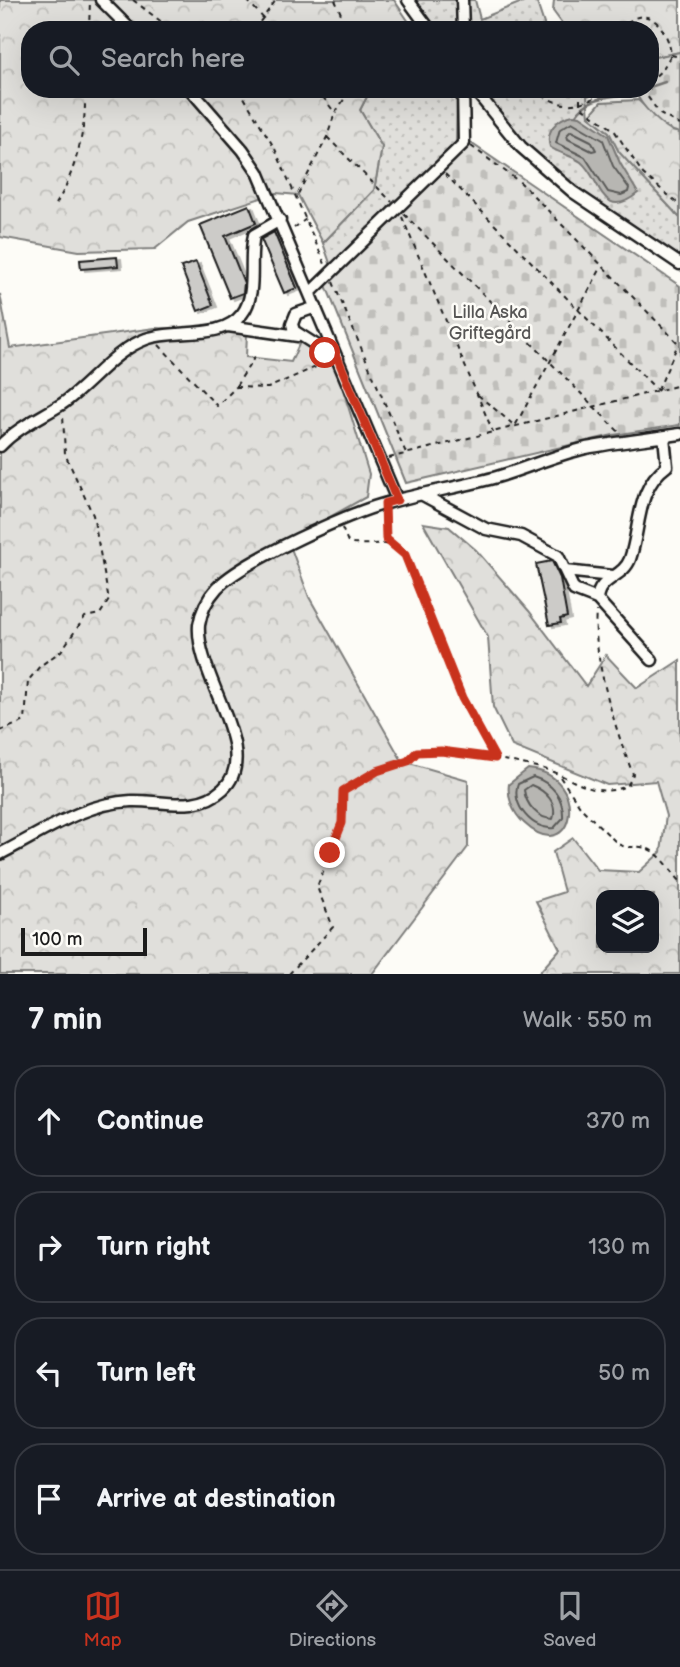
<!DOCTYPE html>
<html lang="en">
<head>
<meta charset="utf-8">
<style>
	:root { --surface:#171b24; --page:#20242c; --text:#f1f3f6; --muted:#9ea1a6; --line:#363941; --accent:#c8321e }
	body { margin:0; font-family:"Balsamiq Sans",sans-serif; background:var(--page); color:var(--text) }
	.controls { position:absolute; right:21px; bottom:21px; display:grid; overflow:hidden; border-radius:14px; box-shadow:0 7px 28px #0002 }
	.controls button { width:63px; height:63px; display:grid; place-items:center; padding:0; border:0; border-bottom:2px solid var(--line); background:var(--surface); color:var(--text); font:35px sans-serif }
	.scale { position:absolute; left:21px; bottom:18px; width:126px; box-sizing:border-box; padding-left:7px; border:4px solid #1c1c1c; border-top:0; font-size:19px; line-height:24px; white-space:nowrap; color:#1c1c1c; -webkit-text-stroke:5px #fdfcf7; paint-order:stroke }
	.stop { position:absolute; width:21px; height:21px; margin:-16px; border:5px solid #c8321e; border-radius:50%; background:#fff }
	.stop.end { background:#c8321e; border-color:#fff; box-shadow:0 2px 7px #0008 }
	.list { margin:0; padding:0; list-style:none }
	h2 { display:flex; justify-content:space-between; align-items:center; height:91px; margin:0; padding:0 28px; font-size:30px }
	h2 small { font-size:23px; font-weight:400; color:var(--muted) }
	.list li { display:grid; grid-template-columns:46px 1fr auto; gap:21px; align-items:center; box-sizing:border-box; height:112px; margin:0 14px 14px; padding:0 14px; border:2px solid var(--line); border-radius:28px }
	.list b { display:block; font-size:26px; white-space:nowrap }
	.list em { font-size:23px; font-style:normal; color:var(--muted) }
	.icon { flex:none; width:38px; height:38px; fill:none; stroke:currentColor; stroke-width:2; stroke-linecap:round; stroke-linejoin:round }
	.map { position:relative; flex:none; width:680px; height:974px; overflow:hidden }
	.search { position:absolute; background:var(--surface); box-shadow:0 7px 28px #0002; left:21px; right:21px; top:21px; height:77px; display:flex; align-items:center; gap:18px; box-sizing:border-box; padding:0 24px; border-radius:28px; color:var(--muted); font-size:26px }
	.sheet { height:595px; background:var(--surface) }
	nav { display:flex; justify-content:space-around; align-items:center; box-sizing:border-box; height:98px; border-top:2px solid var(--line); background:var(--surface); font-size:19px; color:var(--muted) }
	nav a { display:grid; justify-items:center; gap:4px }
	nav .on { color:var(--accent) }
	.map>svg:first-child { display:block }
	.green { fill:url(#green-dots); stroke:#7e7e7c; stroke-width:2 }
	.forest { fill:url(#forest-crowns); stroke:#7e7e7c; stroke-width:2; fill-rule:evenodd }
	.cemetery { fill:url(#cemetery-stones); stroke:#7e7e7c; stroke-width:2 }
	.water { fill:#b7b6b2; stroke:#797876; stroke-width:2 }
	.lines { fill:none; stroke-linecap:round; stroke-linejoin:round }
	.shore { stroke:#5a5a58; stroke-width:2 }
	.stream { stroke:#797876; stroke-width:2.5 }
	.building { fill:#cccbc8; stroke:#1c1c1c; stroke-width:2; filter:url(#shadow) }
	.minor-casing { stroke:#1c1c1c; stroke-width:15 }
	.path { stroke:#1c1c1c; stroke-width:2; stroke-dasharray:5 5; stroke-linecap:butt }
	.minor { stroke:#fdfcf7; stroke-width:10 }
	.route { stroke:#c8321e; stroke-width:9 }
	.labels { text-anchor:middle; stroke-width:5; stroke-linejoin:round; paint-order:stroke }
	.park-label { font-size:18px; fill:#575655; stroke:#fdfcf7 }
</style>
</head>
<body>
<div class="map">
<svg width="680" height="974" viewBox="0 0 680 974">
	<defs>
		<pattern id="green-dots" width="8" height="8" patternUnits="userSpaceOnUse" patternTransform="scale(1.75)"><rect width="8" height="8" fill="#e0dfdb"/><path d="M2 2h.1M6 6h.1" fill="none" stroke="#c0bfbb" stroke-width="1.8" stroke-linecap="round"/></pattern>
		<pattern id="forest-crowns" width="20" height="18" patternUnits="userSpaceOnUse" patternTransform="scale(1.75)"><rect width="20" height="18" fill="#e0dfdb"/><path d="M2 6a3 3 0 1 1 6 0M12 15a3 3 0 1 1 6 0" fill="none" stroke="#c0bfbb"/></pattern>
		<pattern id="cemetery-stones" width="16" height="16" patternUnits="userSpaceOnUse" patternTransform="scale(1.75)"><rect width="16" height="16" fill="#e0dfdb"/><path d="M2 7V4a2 2 0 0 1 4 0v3zM10 15v-3a2 2 0 0 1 4 0v3z" fill="#c0bfbb"/></pattern>
		<filter id="shadow"><feDropShadow dx="4" dy="2" stdDeviation="0" flood-color="#0004"/></filter>
	</defs>
	<rect width="100%" height="100%" fill="#fdfcf7"/>
	<filter id="ink" filterUnits="userSpaceOnUse"><feTurbulence type="fractalNoise" baseFrequency=".0143" numOctaves="2"/><feDisplacementMap in="SourceGraphic" scale="14" xChannelSelector="R" yChannelSelector="G"/><feConvolveMatrix kernelMatrix="1 2 1 2 8 2 1 2 1" color-interpolation-filters="sRGB"/></filter>
	<g filter="url(#ink)">
		<path class="green" d="M414 0H475L480 19 527 0H536L546 30H435Z
			M371 89H457L456 143 331 266 323 243 374 190 382 147 360 110Z
			M479 89H609L587 96 589 116 609 132 619 152 680 218V259L575 188 522 142Z"/>
		<path class="forest" d="M0 0H394L409 22 405 30H30V89H371L360 110 382 147 374 190 323 243 298 195 276 193 188 222 155 249 79 251 0 237Z
			M554 0H680V52L650 58V30H567L553 11Z
			M638 100 672 131 680 133V218L619 152 609 132 589 116 601 102Z
			M0 294 10 348 155 328 247 332 246 357 291 362 300 342 336 367 369 474 366 497 288 540 309 597 402 761 468 780V847L372 974H0Z
			M423 523 449 527 476 550 529 611 586 686 606 655 637 688 680 660V974H538L560 949 536 901 564 892 553 852 573 838 598 870 639 872 661 852 666 816 656 781 607 785 512 746 493 707 488 637ZM601 895H654V948H601Z"/>
		<path class="cemetery" d="M680 52V133C663 130 640 105 634 89H650V58Z
			M468 141 680 286V425L613 435 406 483 325 283Z"/>
		<path class="water" d="M573 115 580 116 608 135 620 163 638 193C601 223 601 178 581 162 571 155 560 154 550 147 545 131 557 118 573 115Z
			M528 769C592 774 574 870 524 823 513 813 507 798 509 784Z"/>
		<g class="lines">
			<path class="shore" d="M572 122 603 140 613 166 629 188 628 192 621 195 608 192 585 157 556 143 560 129Z
				M571 131 591 141 596 150 592 151 568 139 567 135Z
				M533 777C552 783 564 797 563 818L554 828C533 831 510 804 518 784Z
				M531 785C546 791 558 803 553 819 538 819 526 805 524 790Z"/>
			<path class="stream" d="M650 87 665 82
				M576 115C592 91 620 100 642 89"/>
		</g>
		<path class="building" d="M249 205 256 223 225 236 244 283 243 293 230 298 200 225Z
			M274 232 297 288 284 293 261 239Z
			M117 257 118 266 81 269 80 260Z
			M196 262 213 305 198 311 181 267Z
			M552 561 560 578 567 617 560 619 561 623 549 625 536 564Z"/>
		<g class="lines">
			<defs>
				<path id="minor" d="M101 0 131 30
					M408 0 430 30
					M462 0 463 30
					M190 89 243 150 258 172 397 500
					M474 89 521 147 573 192 680 264
					M310 293 464 143 463 89
					M316 307 296 314 292 324 294 331 338 359
					M228 326 298 336
					M0 446C18 427 40 418 62 404 91 384 113 351 146 339 176 328 221 341 242 314 258 294 248 259 254 235L280 220
					M421 494 486 529 521 536 558 556 574 590 597 599 652 660
					M565 571 612 576
					M597 599C599 577 623 578 630 559 641 527 636 488 667 466L664 437
					M0 854C42 833 83 803 131 801 162 800 197 813 223 789 263 753 195 675 199 625 201 612 208 598 217 588 242 561 350 513 387 503 424 492 463 487 500 476 529 467 556 455 586 448 617 442 649 439 680 434"/>
			</defs>
			<use href="#minor" class="minor-casing"/>
			<path class="path" d="M133 0 172 30
				M247 0 274 30
				M335 0 348 30
				M572 25 581 30
				M89 30 90 0
				M254 30 276 0
				M620 30C644 0 668 25 671 55L662 70 650 81
				M671 55 680 57
				M239 89 275 149 325 264
				M317 89 335 113
				M534 89C573 120 585 95 627 89
				M580 89V106L614 130 643 174 680 205
				M642 89 660 114 680 125
				M327 137 392 202
				M471 146 521 183 680 345
				M445 174 658 391
				M298 194 327 137 335 113 351 89
				M56 204C74 176 89 123 84 89
				M404 214 619 432
				M402 217 493 432
				M294 228 306 219
				M333 282 406 453
				M159 345 217 406 236 387 268 388 327 362
				M236 386 256 355
				M658 390 678 344
				M478 395 515 426 601 268
				M389 458 680 385
				M385 514 388 543
				M342 528 348 542 353 544C371 546 392 538 405 554L462 698 495 758
				M0 731 25 721 28 681 40 666 61 651 85 617 100 614 109 600 93 515 65 454 63 415
				M560 777 582 809 618 844C627 849 632 846 641 847 660 850 669 869 680 881
				M289 974 333 927 317 887 342 823 343 791 377 771 408 761 417 752C458 748 502 760 541 768 573 776 594 802 628 785L633 774C616 732 592 656 596 611"/>
			<use href="#minor" class="minor"/>
		</g>
	</g>
	<g class="lines" filter="url(#ink)">
		<path class="route" d="M325 353 338 359 397 500 385 503 386 539 405 555 462 698 495 758 441 751 417 752 408 761 377 771 343 791 342 823 330 853"/>
	</g>
	<g class="labels">
		<g class="park-label">
			<text x="490" y="318">Lilla Aska<tspan x="490" dy="21">Griftegård</tspan></text>
		</g>
	</g>
</svg>
<div class="controls">
<button><svg class="icon" aria-label="layers" viewBox="0 0 24 24"><path d="M12 4l9 5-9 5-9-5zM3 14l9 5 9-5"/></svg></button>
</div>
<div class="scale">100 m</div>
<div class="stop" style="left:325px;top:353px"></div>
<div class="stop end" style="left:330px;top:853px"></div>
<div class="search"><svg class="icon" aria-label="search" viewBox="0 0 24 24"><circle cx="10" cy="10" r="6"/><path d="M15 15l6 6"/></svg>Search here</div>
</div>
<section class="sheet">
<h2>7 min<small>Walk · 550 m</small></h2>
<ul class="list">
<li><svg class="icon" aria-label="ahead" viewBox="0 0 24 24"><path d="M12 20V5M6 11l6-6 6 6"/></svg><div><b>Continue</b></div><em>370 m</em></li>
<li><svg class="icon" aria-label="right" viewBox="0 0 24 24"><path d="M7 20v-9h11M14 6l5 5-5 5"/></svg><div><b>Turn right</b></div><em>130 m</em></li>
<li><svg class="icon" aria-label="left" viewBox="0 0 24 24"><path d="M17 20v-9H6M10 6l-5 5 5 5"/></svg><div><b>Turn left</b></div><em>50 m</em></li>
<li><svg class="icon" aria-label="arrive" viewBox="0 0 24 24"><path d="M6 21V4h12l-3 4 3 4H6"/></svg><div><b>Arrive at destination</b></div></li>
</ul>
</section>
<nav>
<a class="on"><svg class="icon" aria-label="map" viewBox="0 0 24 24"><path d="M3 6l6-2 6 2 6-2v14l-6 2-6-2-6 2zM9 4v14M15 6v14"/></svg>Map</a>
<a><svg class="icon" aria-label="directions" viewBox="0 0 24 24"><path d="M12 3l9 9-9 9-9-9zM9 14v-3h6M13 9l2 2-2 2"/></svg>Directions</a>
<a><svg class="icon" aria-label="saved" viewBox="0 0 24 24"><path d="M7 4h10v16l-5-4-5 4z"/></svg>Saved</a>
</nav>
</body>
</html>
